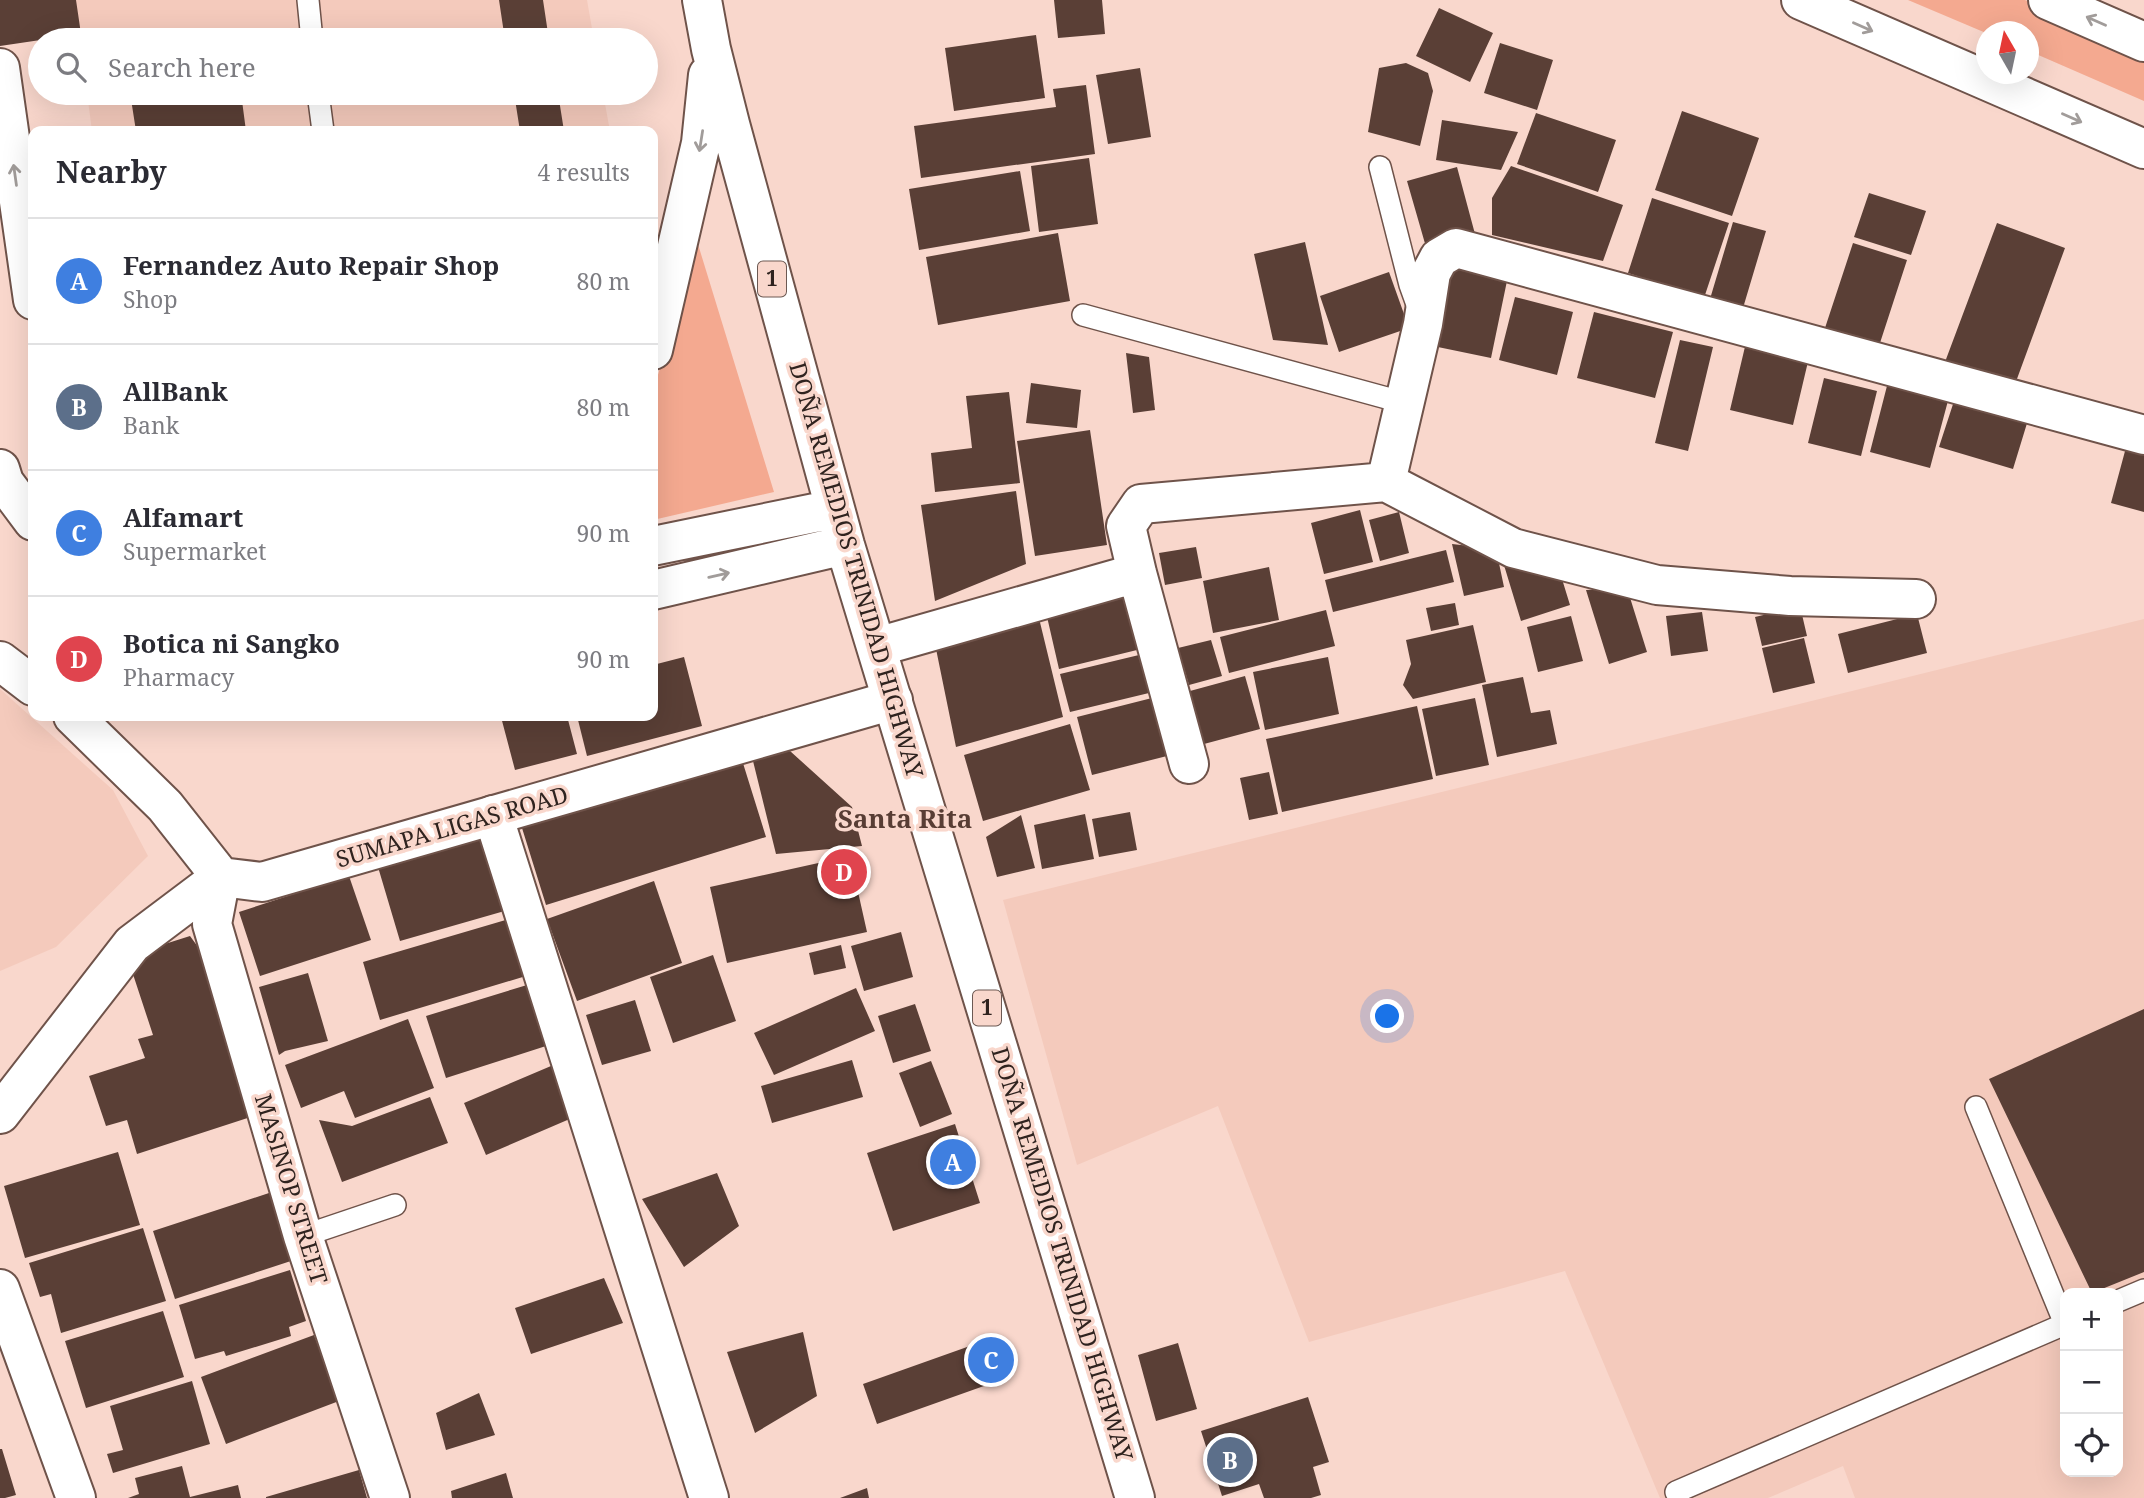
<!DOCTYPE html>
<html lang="en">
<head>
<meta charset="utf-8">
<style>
	:root { --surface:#fff; --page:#f2f2f3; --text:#2b2b33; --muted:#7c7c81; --line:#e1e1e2; --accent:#2563eb }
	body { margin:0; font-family:"Noto Serif",serif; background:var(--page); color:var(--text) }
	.controls { position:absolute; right:21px; bottom:21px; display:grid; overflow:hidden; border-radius:14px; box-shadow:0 7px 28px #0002 }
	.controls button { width:63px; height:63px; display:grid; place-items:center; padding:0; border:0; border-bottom:2px solid var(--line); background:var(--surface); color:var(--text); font:35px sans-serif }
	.compass { position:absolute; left:1976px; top:21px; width:63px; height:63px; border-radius:50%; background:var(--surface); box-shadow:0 7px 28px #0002; rotate:351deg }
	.you { position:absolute; left:1388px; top:1017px; width:24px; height:24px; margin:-18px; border:5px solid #fff; border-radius:50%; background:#1a73e8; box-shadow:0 0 0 10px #1a73e833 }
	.badge { display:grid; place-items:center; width:46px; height:46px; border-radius:50%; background:var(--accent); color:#fff; font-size:23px; font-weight:700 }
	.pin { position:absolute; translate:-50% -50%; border:4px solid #fff; box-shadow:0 2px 7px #0006 }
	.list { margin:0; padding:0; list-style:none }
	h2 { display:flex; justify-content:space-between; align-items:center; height:91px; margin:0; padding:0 28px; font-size:30px }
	h2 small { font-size:23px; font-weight:400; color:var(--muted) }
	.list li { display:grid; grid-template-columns:46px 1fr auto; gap:21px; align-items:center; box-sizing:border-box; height:126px; padding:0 28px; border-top:2px solid var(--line) }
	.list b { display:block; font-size:26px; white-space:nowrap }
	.list p { margin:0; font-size:23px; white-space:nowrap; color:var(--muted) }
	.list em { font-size:23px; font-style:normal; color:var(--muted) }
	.icon { flex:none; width:38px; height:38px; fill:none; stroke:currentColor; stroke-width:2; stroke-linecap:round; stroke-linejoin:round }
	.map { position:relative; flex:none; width:2144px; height:1498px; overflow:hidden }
	.search { position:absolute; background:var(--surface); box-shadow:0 7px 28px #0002; left:28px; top:28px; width:630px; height:77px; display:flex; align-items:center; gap:18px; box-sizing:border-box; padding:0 24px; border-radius:38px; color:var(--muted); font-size:26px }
	.panel { position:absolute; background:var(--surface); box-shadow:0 7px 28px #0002; left:28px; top:126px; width:630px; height:595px; border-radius:14px }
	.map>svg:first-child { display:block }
	.built { fill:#f4cabc; fill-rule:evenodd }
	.green { fill:#f4a990 }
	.building { fill:#5a3f36 }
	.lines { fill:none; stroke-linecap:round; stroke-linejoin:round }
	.lane-casing { stroke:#6f534a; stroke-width:24 }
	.street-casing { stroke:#6f534a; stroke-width:42 }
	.secondary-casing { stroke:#6f534a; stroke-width:42 }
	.highway-casing { stroke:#6f534a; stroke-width:42 }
	.lane { stroke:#fff; stroke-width:21 }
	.street { stroke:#fff; stroke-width:38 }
	.secondary { stroke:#fff; stroke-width:38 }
	.highway { stroke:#fff; stroke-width:38 }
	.oneway { stroke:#a19c9a }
	.labels { text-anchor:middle; stroke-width:7; stroke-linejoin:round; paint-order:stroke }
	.shield { fill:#f9d7cc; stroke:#6c5953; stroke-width:2 }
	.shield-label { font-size:21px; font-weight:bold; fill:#2f231f }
	.street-label { font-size:23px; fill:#2f231f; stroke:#f9d7cc }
	.quarter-label { font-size:26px; font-weight:bold; fill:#583d34; stroke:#f9d7cc }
</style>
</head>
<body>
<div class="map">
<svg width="2144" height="1498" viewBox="0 0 2144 1498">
	<rect width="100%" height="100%" fill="#f9d7cc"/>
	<path class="built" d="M75 0H587L594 40H80Z
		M87 93H603L610 131H92Z
		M2144 619V1498H1855L1843 1466 1768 1498H1660L1565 1271 1309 1342 1218 1106 1077 1165 1003 900ZM2065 1293H2118V1472H2065Z
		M0 689 113 790 148 856 56 947 0 971Z"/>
	<path class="green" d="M1908 0H2025L2144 49V101L2029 51 2028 32H1986V33Z
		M697 241 774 492 653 520V392Z"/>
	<path class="building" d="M0 0H76L81 34 0 46Z
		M499 0H543L549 40H505Z
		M1054 0H1102L1105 34 1058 38Z
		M1439 8 1493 33 1470 82 1416 56Z
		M1036 35 1045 98 954 111 945 48Z
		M1500 43 1553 60 1537 110 1484 93Z
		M1406 63 1428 73 1433 91 1420 146 1368 132 1379 68Z
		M1140 68 1151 137 1108 144 1096 75Z
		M1086 85 1095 154 921 178 914 126 1056 107 1053 89Z
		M179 93H241L246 131H136L131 99Z
		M514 93H558L564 131H520Z
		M1682 111 1759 138 1732 216 1655 190Z
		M1536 113 1616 140 1598 192 1517 164Z
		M1442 120 1518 132 1501 170 1436 160Z
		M1089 158 1098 224 1039 232 1031 166Z
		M1511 166 1623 205 1603 261 1492 235V198Z
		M1457 167 1475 234 1426 247 1407 181Z
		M1020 171 1030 231 919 250 909 189Z
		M1869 193 1926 211 1911 255 1854 237Z
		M1652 198 1729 223 1704 298 1628 273Z
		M1733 222 1766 231 1743 308 1710 299Z
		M1997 223 2065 248 2014 387 1945 362Z
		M1058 233 1070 301 938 325 926 257Z
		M1305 242 1328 345 1273 340 1254 254Z
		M1853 243 1907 260 1879 346 1825 328Z
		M1451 264 1508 276 1491 358 1433 346Z
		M1389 272 1409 328 1339 352 1320 296Z
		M1515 297 1573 312 1557 375 1499 360Z
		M1594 312 1673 332 1655 398 1577 378Z
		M1748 334 1811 349 1793 425 1730 410Z
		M1680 340 1713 347 1688 451 1655 443Z
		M1126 353 1149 357 1155 410 1133 413Z
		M1824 378 1877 391 1861 456 1808 443Z
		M1888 382 1949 397 1930 468 1870 452Z
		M1031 383 1081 390 1077 428 1026 423Z
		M1009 392 1020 483 935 492 931 453 972 448 966 396Z
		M1955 398 2028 420 2013 469 1939 447Z
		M1090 430 1107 545 1035 556 1017 441Z
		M2128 440 2144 445V512L2111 503Z
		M1016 491 1026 564 935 601 921 505Z
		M1360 510 1373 562 1324 574 1311 523Z
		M1399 512 1409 553 1380 561 1369 520Z
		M1452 544 1496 549 1504 587 1464 596Z
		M1196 547 1202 578 1165 585 1159 553Z
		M1446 550 1454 582 1333 612 1325 580Z
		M1500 552 1558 566 1570 605 1521 621Z
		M1269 567 1279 620 1213 633 1203 581Z
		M1627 588 1647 652 1609 664 1586 590Z
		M1122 589 1137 650 1059 669 1045 608Z
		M1455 603 1459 625 1431 631 1426 608Z
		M1800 606 1807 636 1762 646 1755 617Z
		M1037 610 1063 717 956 747 935 644Z
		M1326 610 1335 646 1229 673 1220 637Z
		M1702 612 1708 651 1671 656 1666 616Z
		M1917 614 1927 653 1848 673 1838 634Z
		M1571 616 1583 661 1538 672 1527 627Z
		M1473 625 1486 682 1413 699 1403 685 1411 664 1406 640Z
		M1804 638 1815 683 1773 693 1762 648Z
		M1211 640 1222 676 1189 685 1178 648Z
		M1139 655 1149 693 1070 712 1060 674Z
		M684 657 702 726 587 756 577 716H653V665Z
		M1328 657 1339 714 1265 730 1253 672Z
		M1245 676 1260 729 1204 744 1190 691Z
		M1523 677 1531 713 1550 710 1557 744 1497 757 1482 685Z
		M1152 698 1167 756 1092 775 1077 717Z
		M1475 698 1489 765 1436 776 1422 709Z
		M1417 706 1433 779 1282 812 1266 739Z
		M506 716H567L577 754 515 770 501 717Z
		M1070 724 1090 790 983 821 964 755Z
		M790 751 852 807 862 846 776 854 753 761Z
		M742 760 766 837 546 905 522 828Z
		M1269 772 1278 814 1249 820 1240 778Z
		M1130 812 1137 850 1099 857 1092 819Z
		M1085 814 1094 859 1042 869 1034 825Z
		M1021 815 1035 868 997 877 986 837Z
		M486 836 508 910 400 941 378 867Z
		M850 856 867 932 727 963 710 887Z
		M349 876 371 940 260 976 239 912Z
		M654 881 682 963 577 1001 547 919Z
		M509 919 526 976 380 1020 363 962Z
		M901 932 913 977 864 991 851 946Z
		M190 936 206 958 257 1115 137 1154 127 1120 106 1126 89 1076 145 1058 138 1039 153 1035 127 956Z
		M841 945 846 968 814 975 809 953Z
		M713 955 736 1021 673 1043 650 977Z
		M308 973 328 1041 285 1051 279 1055 259 987Z
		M527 985 546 1046 446 1078 426 1016Z
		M856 988 875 1031 774 1075 754 1033Z
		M635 1000 651 1051 602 1065 586 1015Z
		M915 1004 931 1051 893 1063 878 1016Z
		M2144 1009V1272L2092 1293 1989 1079Z
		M408 1019 434 1088 355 1118 344 1091 301 1108 285 1065Z
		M852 1060 863 1097 772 1123 761 1086Z
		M931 1061 952 1114 920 1127 899 1073Z
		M551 1066 572 1118 486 1155 464 1103Z
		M430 1097 448 1143 342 1182 319 1120 352 1126Z
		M955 1124 980 1203 893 1231 867 1153Z
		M118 1152 140 1225 25 1258 4 1186Z
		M717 1173 739 1226 684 1267 642 1199Z
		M275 1191 297 1259 175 1299 153 1231Z
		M143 1228 166 1301 61 1333 51 1294 40 1297 29 1263Z
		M290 1270 306 1321 289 1327 291 1336 226 1356 224 1351 195 1359 179 1305Z
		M604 1278 623 1323 531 1354 515 1308Z
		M163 1311 184 1377 86 1408 65 1341Z
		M803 1332 817 1396 755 1433 727 1352Z
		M314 1335 339 1401 226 1444 201 1377Z
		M998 1336 1012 1376 877 1424 863 1384Z
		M1178 1343 1197 1409 1156 1421 1138 1355Z
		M192 1381 210 1444 113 1473 107 1454 123 1450 110 1406Z
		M479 1393 495 1435 446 1450 436 1413Z
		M1308 1397 1329 1462 1313 1467 1321 1495 1311 1498H1264L1259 1484 1222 1496 1201 1431Z
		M0 1449H2L16 1495 5 1498H0Z
		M182 1466 190 1497 238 1485 241 1498H128L139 1494 135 1478Z
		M359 1470 367 1498H266V1497Z
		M506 1473 513 1498H452L451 1491Z
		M867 1488 869 1498H840Z"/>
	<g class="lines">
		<defs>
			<path id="lane" d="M308 0 312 40
				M318 93 323 131
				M1380 167 1410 285 1419 310
				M1083 315 1405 403
				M1976 1107 2065 1324
				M303 1236 395 1205
				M2118 1301 2144 1290
				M1676 1492 2065 1324"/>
			<path id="street" d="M1386 482 1513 548 1657 585 1790 596 1916 599
				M877 647 1137 573
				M1189 764 1137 573 1126 526 1141 504 1386 482 1423 324 1431 273 1439 258 1456 248 2144 435
				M493 815 709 1498
				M221 877 212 924 303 1236 390 1498
				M0 1114 132 944 221 877
				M0 1289 76 1498"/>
			<path id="secondary" d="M0 661 33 686
				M73 716 165 806 221 877 262 882 893 700"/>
			<path id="highway" d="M702 0 711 49 730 124 845 545 1135 1498
				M1801 0 2144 149
				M2048 0 2144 42
				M0 68 33 300
				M653 350 701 143 708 75
				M0 469 4 482 33 521
				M653 546 834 509
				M653 590 845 545"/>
		</defs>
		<use href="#lane" class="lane-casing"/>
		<use href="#street" class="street-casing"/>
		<use href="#secondary" class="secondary-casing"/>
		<use href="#highway" class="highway-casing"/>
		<use href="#lane" class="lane"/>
		<use href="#street" class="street"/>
		<use href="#secondary" class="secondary"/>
		<use href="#highway" class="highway"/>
	</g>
	<defs><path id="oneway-shaft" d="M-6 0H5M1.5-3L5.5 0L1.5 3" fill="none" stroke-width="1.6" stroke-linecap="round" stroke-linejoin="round" transform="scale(1.75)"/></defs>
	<g class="oneway">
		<use href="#oneway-shaft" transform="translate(2096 21) rotate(-156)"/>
		<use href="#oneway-shaft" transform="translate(1863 27) rotate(24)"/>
		<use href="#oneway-shaft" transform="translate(2072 118) rotate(24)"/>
		<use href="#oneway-shaft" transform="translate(701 141) rotate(99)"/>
		<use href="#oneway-shaft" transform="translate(15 175) rotate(-98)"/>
		<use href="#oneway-shaft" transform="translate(719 575) rotate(-13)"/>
	</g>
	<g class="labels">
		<g class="shield">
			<rect x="758" y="261.5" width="28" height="35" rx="5"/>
			<rect x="973" y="990.5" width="28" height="35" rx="5"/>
		</g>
		<g class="shield-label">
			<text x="772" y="286">1</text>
			<text x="987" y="1015">1</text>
		</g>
		<g class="street-label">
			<text transform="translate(856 570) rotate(74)" y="8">DOÑA REMEDIOS TRINIDAD HIGHWAY</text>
			<text transform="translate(452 827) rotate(-16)" y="8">SUMAPA LIGAS ROAD</text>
			<text transform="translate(291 1189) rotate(73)" y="8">MASINOP STREET</text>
			<text transform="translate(1062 1254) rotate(73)" y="8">DOÑA REMEDIOS TRINIDAD HIGHWAY</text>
		</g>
		<g class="quarter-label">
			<text x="905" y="828">Santa Rita</text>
		</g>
	</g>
</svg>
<div class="controls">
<button>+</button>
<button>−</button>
<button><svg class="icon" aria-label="locate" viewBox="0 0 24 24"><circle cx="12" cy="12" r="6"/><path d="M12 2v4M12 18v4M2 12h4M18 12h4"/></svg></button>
</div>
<svg class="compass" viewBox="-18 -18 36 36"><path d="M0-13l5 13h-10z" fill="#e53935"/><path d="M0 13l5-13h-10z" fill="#7c7c81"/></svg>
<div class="you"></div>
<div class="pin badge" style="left:953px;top:1162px;background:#3f7fe0">A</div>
<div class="pin badge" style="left:1230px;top:1460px;background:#5c6f8a">B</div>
<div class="pin badge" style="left:991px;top:1360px;background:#3f7fe0">C</div>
<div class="pin badge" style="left:844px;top:872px;background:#e0444e">D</div>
<div class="search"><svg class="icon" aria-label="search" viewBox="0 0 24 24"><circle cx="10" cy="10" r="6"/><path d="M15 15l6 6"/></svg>Search here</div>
<section class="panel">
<h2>Nearby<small>4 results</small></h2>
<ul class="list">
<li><span class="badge" style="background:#3f7fe0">A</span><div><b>Fernandez Auto Repair Shop</b><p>Shop</p></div><em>80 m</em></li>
<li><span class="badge" style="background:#5c6f8a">B</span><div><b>AllBank</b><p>Bank</p></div><em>80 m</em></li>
<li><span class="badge" style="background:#3f7fe0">C</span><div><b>Alfamart</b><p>Supermarket</p></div><em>90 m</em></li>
<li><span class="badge" style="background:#e0444e">D</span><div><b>Botica ni Sangko</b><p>Pharmacy</p></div><em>90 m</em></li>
</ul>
</section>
</div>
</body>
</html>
